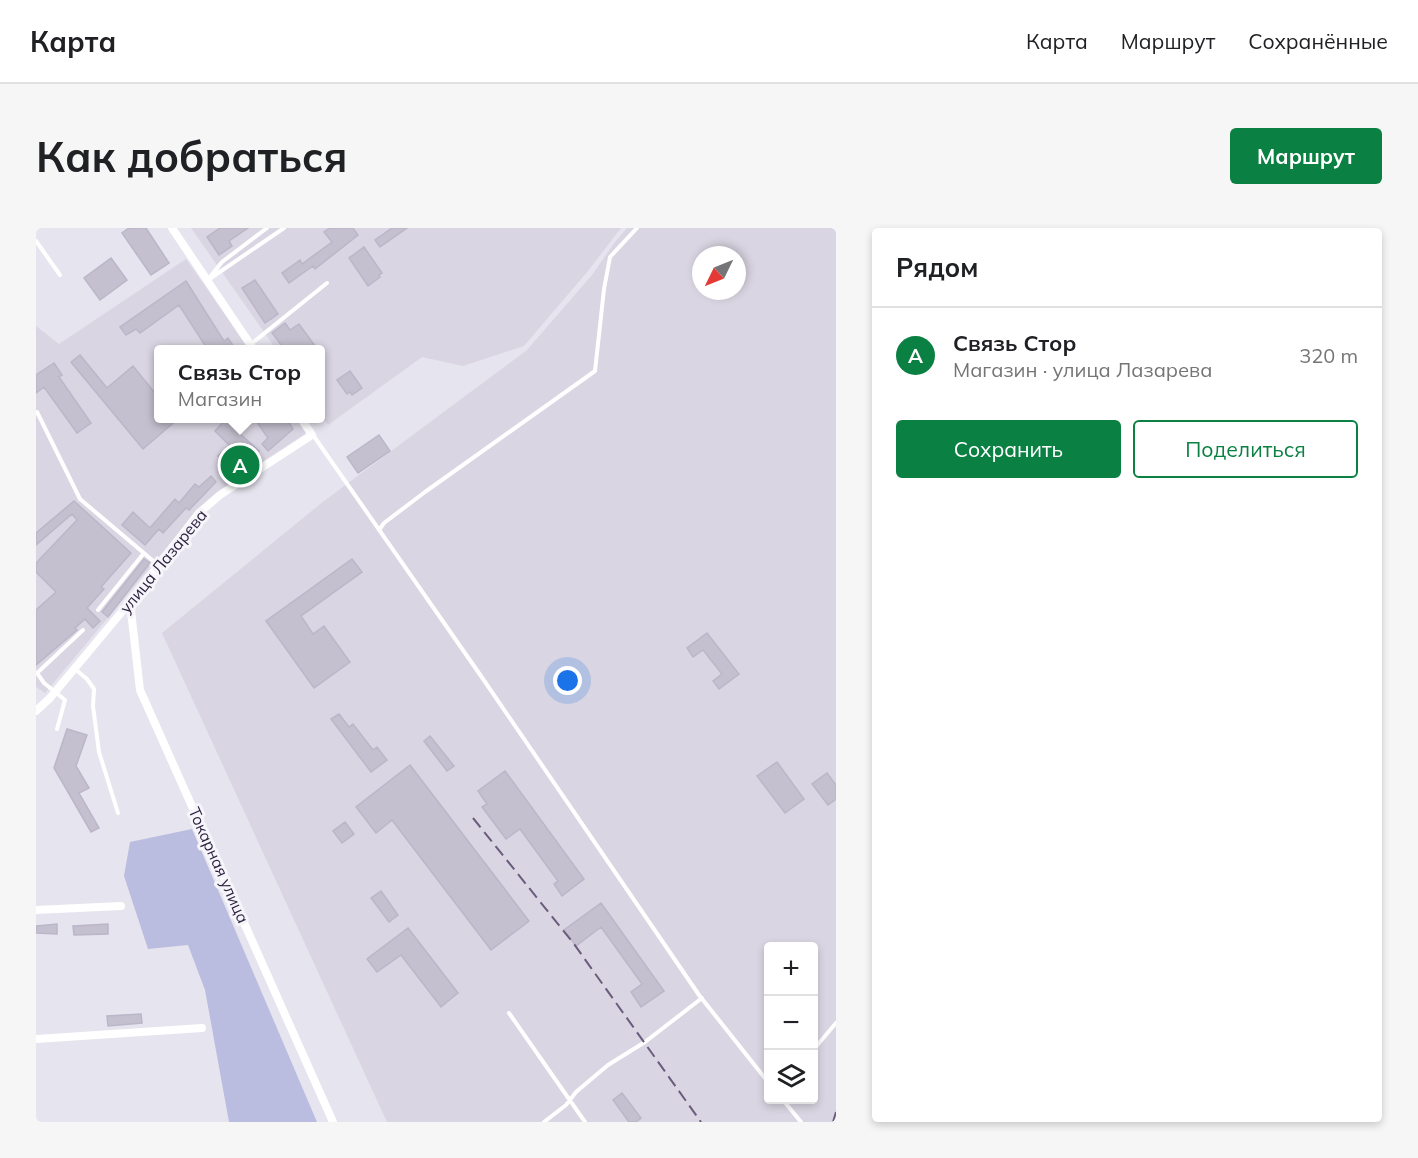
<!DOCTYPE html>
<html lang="ru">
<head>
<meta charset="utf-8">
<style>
	:root { --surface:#fff; --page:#f6f6f6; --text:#202124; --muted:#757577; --line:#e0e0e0; --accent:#0b8043 }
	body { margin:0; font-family:Mulish,sans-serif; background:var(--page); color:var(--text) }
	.controls { position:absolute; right:18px; bottom:18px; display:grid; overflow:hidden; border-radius:6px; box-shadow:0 3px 9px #0003 }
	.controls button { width:54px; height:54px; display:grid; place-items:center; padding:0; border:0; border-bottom:2px solid var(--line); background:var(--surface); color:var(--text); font:30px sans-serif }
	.compass { position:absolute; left:656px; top:18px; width:54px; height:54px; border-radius:50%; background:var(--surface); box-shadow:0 3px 9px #0003; rotate:227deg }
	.you { position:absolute; left:532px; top:453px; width:21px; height:21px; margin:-15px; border:4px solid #fff; border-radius:50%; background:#1a73e8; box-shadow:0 0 0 9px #1a73e833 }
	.badge { display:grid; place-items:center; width:39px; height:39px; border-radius:50%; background:var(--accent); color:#fff; font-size:20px; font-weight:700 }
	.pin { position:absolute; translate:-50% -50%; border:3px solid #fff; box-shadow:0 2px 6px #0006 }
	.popup { position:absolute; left:118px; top:117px; width:171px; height:78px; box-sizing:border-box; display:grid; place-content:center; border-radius:6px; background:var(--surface); filter:drop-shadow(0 2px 4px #0005); font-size:20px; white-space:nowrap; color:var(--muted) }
	.popup b { font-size:22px; color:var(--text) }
	.popup::after { content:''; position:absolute; left:50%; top:100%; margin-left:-12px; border:12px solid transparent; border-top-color:var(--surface) }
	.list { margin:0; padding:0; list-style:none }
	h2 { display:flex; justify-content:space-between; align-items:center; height:78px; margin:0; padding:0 24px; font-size:26px }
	h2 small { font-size:20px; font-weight:400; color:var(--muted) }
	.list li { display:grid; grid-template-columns:39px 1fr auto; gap:18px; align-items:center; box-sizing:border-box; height:96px; padding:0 24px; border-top:2px solid var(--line) }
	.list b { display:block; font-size:22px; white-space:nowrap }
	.list p { margin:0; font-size:20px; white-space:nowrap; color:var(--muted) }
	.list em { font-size:20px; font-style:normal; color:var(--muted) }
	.actions { display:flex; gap:12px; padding:18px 24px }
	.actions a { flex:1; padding:14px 0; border:2px solid var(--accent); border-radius:6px; text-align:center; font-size:21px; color:var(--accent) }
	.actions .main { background:var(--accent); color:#fff }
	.icon { flex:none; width:33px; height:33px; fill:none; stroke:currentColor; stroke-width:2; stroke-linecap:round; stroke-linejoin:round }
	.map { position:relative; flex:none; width:800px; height:894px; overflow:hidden; border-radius:6px }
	header { display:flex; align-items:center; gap:36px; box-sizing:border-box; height:84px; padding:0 30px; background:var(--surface); border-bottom:2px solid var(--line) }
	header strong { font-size:28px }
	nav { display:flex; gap:33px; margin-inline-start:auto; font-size:21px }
	.intro { display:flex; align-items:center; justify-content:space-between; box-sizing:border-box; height:144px; padding:0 36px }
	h1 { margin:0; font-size:42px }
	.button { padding:15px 27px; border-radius:6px; background:var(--accent); color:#fff; font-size:21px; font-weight:700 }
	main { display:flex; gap:36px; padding:0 36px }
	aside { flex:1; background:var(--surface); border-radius:6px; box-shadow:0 3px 9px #0003 }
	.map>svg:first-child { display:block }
	.built { fill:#d9d5e2; fill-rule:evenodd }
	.green { fill:#bbbde0 }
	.building { fill:#c4c0cf; stroke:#bbb6c8; stroke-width:1.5 }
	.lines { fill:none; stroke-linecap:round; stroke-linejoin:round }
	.lane { stroke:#fff; stroke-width:4 }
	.street { stroke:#fff; stroke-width:8 }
	.rail { stroke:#6a5c7d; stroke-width:2; stroke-dasharray:12 6; stroke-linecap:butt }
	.labels { text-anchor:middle; stroke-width:6; stroke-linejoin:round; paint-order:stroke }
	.street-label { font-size:16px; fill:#2f2241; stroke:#f6f5fa }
</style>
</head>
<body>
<header>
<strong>Карта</strong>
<nav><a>Карта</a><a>Маршрут</a><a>Сохранённые</a></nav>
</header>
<div class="intro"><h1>Как добраться</h1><a class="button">Маршрут</a></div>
<main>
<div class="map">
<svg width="800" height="894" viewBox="0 0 800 894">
	<rect width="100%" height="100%" fill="#e6e4ee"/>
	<path class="built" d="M155 0H585L552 43 488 118 427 138 386 129 292 197 285 187V122L240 121Z
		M591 0H800V894H351L126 405 288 273 491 122 556 47 579 14ZM665 27H701V63H665ZM732 718H778V872H732Z
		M150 31 213 121 123 122V190L260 191 270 205 181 264 162 282 9 465 0 459V98L23 116Z"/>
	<path class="green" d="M156 601 281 894H193L169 762 152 717 112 721 88 648 94 614Z"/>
	<path class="building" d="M93 0H110L133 35 115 47 86 5Z
		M184 0H212L193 13 196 18 183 27 171 9Z
		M294 0H317L322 7 279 41 277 38 253 55 246 45 264 32 266 36 296 14 288 4Z
		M356 0H371L344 19 339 12Z
		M328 19 346 45 343 47 344 49 332 58 313 30Z
		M75 30 91 52 64 72 48 50Z
		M219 52 242 86 229 95 206 60Z
		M150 53 188 113 192 110 200 122H172L143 77 104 105 100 101 90 107 84 99Z
		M249 95 254 102 263 96 282 122H249L236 105Z
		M44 127 71 160 97 138 123 170V190H143L107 221 35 134Z
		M18 135 26 147 23 149 55 195 41 205 8 159 0 165V147Z
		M314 143 326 160 316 167 314 164 311 166 301 152Z
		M218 190H250L257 201 232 223 226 216 232 210Z
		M189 192 223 223 212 234 198 244 182 228 193 217 179 203Z
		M343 207 354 223 322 245 311 229Z
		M175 248 180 254 153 282 150 280 127 305 123 301 109 317 86 297 97 284 114 300 139 271 143 275 159 256 163 259Z
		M38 273 95 325 65 359 68 361 51 380 64 393 57 400 49 391 39 400 41 402 0 437V382L20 364 0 344V335L41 292 36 286 0 317V305Z
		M108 331 114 335 72 389 66 384Z
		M316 331 326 344 265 388 277 406 288 398 314 434 278 460 230 393Z
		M671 405 703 446 683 461 677 453 686 446 667 422 657 429 651 420Z
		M303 486 313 499 317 496 337 522 341 519 351 532 335 544 295 491Z
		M31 501 51 507 40 538 53 560 43 565 63 600 55 604 18 540Z
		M394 508 418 538 411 543 388 513Z
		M741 534 768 571 749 585 721 548Z
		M374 537 493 693 455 722 356 592 340 605 320 579Z
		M469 543 548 651 526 668 518 656 522 653 484 601 470 611 446 579 451 576 442 563Z
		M791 545 800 557V571L792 577 776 556Z
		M309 594 318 606 306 615 297 603Z
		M345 663 362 687 353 694 335 670Z
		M565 675 628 763 605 779 595 764 606 756 565 699 540 718 528 702Z
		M21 696V706L0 705V698Z
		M72 696V706L38 707 37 698Z
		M372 700 422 765 405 779 365 727 341 744 331 731Z
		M105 786 106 795 72 798 71 788Z
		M586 865 605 890 600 894H593L577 872Z"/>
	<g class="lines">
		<path class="lane" d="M0 13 24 47
			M174 49 186 34 231 0
			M172 52 248 0
			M215 116 291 55
			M1 184 44 271 122 337
			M277 207 445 448 663 767 732 854
			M343 302 348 295 389 264 559 143 568 61 574 29 601 0
			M62 382 108 325
			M39 441 51 451 58 461 57 478 63 524 82 585
			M21 501 29 472 8 455 1 445 47 402
			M473 785 549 894
			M778 821 800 795
			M747 872 765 894
			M508 894 530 877 540 864 572 837 609 814 666 770"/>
		<path class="street" d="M136 0 218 122
			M94 374 104 462 297 894
			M0 483 14 470 94 374 163 285 184 267 276 207 265 190
			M0 682 85 678
			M0 811 166 800"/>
		<path class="rail" d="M437 590 538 716 665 894
			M797 894 800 884"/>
	</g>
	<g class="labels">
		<g class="street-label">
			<text transform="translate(127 333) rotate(-51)" y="6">улица Лазарева</text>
			<text transform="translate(183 637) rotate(66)" y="6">Токарная улица</text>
		</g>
	</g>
</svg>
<div class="controls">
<button>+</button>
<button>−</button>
<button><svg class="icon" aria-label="layers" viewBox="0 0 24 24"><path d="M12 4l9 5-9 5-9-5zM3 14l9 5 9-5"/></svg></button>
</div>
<svg class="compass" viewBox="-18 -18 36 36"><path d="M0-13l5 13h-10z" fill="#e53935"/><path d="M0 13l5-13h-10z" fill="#757577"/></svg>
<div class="you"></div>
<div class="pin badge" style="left:204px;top:237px">A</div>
<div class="popup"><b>Связь Стор</b>Магазин</div>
</div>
<aside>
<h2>Рядом<small></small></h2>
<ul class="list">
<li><span class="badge">A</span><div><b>Связь Стор</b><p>Магазин · улица Лазарева</p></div><em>320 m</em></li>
</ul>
<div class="actions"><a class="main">Сохранить</a><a>Поделиться</a></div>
</aside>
</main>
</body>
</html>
